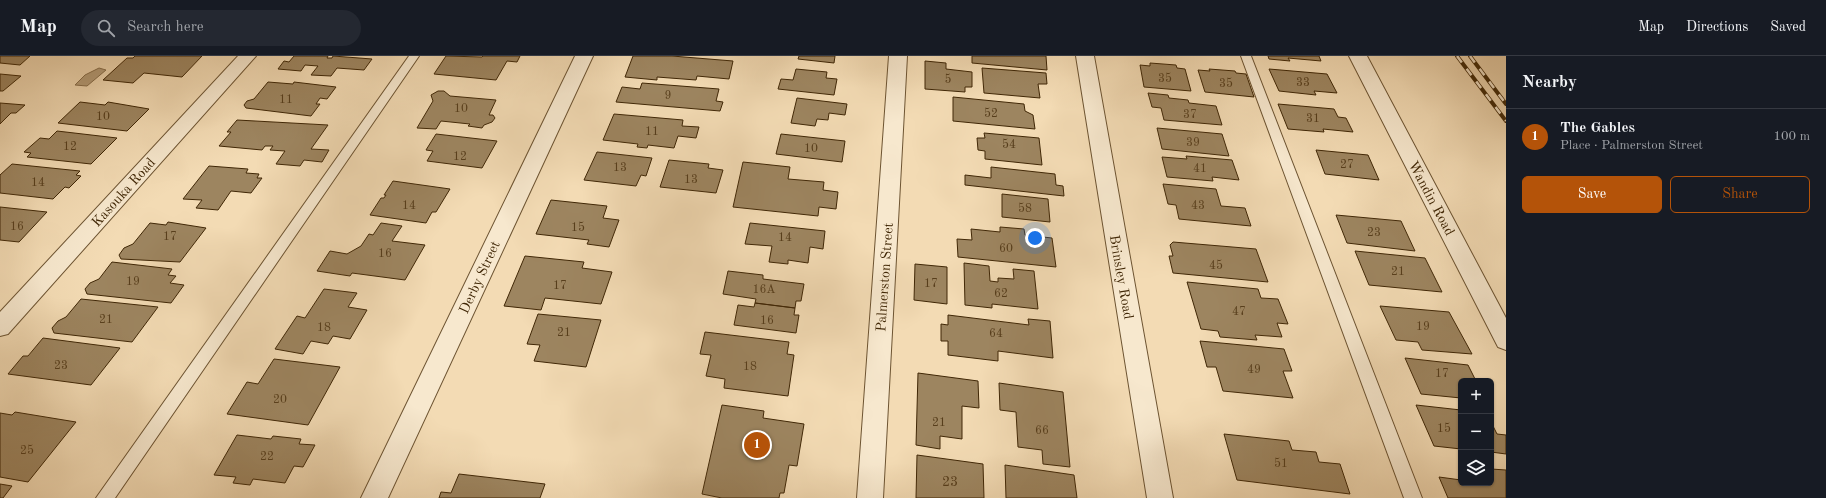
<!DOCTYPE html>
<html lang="en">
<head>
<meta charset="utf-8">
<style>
	:root { --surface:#171b24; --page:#242831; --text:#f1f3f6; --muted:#9ea1a6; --line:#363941; --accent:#b45309 }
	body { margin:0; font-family:"Old Standard TT",serif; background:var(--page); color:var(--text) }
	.controls { position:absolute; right:12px; bottom:12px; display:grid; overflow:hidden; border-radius:6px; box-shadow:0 1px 3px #0004 }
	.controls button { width:36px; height:36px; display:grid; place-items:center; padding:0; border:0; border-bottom:1px solid var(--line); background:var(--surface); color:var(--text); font:20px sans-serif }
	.you { position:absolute; left:1035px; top:182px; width:14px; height:14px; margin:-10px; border:3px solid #fff; border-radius:50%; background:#1a73e8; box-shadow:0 0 0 6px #1a73e833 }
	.badge { display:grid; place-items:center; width:26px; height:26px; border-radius:50%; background:var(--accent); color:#fff; font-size:13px; font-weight:700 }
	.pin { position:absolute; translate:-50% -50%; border:2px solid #fff; box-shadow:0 1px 4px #0006 }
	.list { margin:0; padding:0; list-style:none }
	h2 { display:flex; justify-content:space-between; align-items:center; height:52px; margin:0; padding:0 16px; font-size:17px }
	h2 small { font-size:13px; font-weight:400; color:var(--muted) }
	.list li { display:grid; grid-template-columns:26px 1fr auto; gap:12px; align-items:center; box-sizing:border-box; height:56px; padding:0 16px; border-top:1px solid var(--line) }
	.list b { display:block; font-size:15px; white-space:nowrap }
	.list p { margin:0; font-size:13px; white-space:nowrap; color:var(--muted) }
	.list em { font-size:13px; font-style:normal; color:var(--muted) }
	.actions { display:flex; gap:8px; padding:12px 16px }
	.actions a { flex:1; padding:9px 0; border:1px solid var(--accent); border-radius:6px; text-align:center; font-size:14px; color:var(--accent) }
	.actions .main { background:var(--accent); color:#fff }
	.icon { flex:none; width:22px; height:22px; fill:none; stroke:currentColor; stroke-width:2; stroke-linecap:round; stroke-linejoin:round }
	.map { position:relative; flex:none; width:1506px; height:442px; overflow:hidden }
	header { display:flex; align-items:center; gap:24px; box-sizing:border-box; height:56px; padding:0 20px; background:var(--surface); border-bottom:1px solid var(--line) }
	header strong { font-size:19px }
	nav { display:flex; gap:22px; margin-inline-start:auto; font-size:14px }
	.search { width:280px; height:36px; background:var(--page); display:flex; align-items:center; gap:10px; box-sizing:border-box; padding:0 14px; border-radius:22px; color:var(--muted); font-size:15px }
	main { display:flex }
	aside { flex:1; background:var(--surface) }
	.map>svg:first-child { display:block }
	.water { fill:#b69e79; stroke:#876e4b }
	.building { fill:#9d8560; stroke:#402706 }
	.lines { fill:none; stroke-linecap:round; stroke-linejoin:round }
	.lane-casing { stroke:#6d5432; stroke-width:2 }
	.street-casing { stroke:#6d5432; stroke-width:2 }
	.lane { fill:#f7e8ce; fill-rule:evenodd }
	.street { fill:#f7e8ce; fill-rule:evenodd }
	.rail-casing { stroke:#402706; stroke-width:4 }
	.rail { stroke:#f7e8ce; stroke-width:2.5; stroke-dasharray:8; stroke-linecap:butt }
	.labels { text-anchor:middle; stroke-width:3; stroke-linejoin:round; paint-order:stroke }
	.number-label { font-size:12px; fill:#573e1c }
	.street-label { font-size:14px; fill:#402706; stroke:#f7e8ce }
	.near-number-label { font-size:14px; fill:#573e1c }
</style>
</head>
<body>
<header>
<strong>Map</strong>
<div class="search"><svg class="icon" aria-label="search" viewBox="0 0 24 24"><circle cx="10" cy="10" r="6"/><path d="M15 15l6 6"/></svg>Search here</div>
<nav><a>Map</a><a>Directions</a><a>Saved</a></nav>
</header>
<main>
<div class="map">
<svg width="1506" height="442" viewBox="0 0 1506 442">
	<rect width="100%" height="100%" fill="#f3dbb4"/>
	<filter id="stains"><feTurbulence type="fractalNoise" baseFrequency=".005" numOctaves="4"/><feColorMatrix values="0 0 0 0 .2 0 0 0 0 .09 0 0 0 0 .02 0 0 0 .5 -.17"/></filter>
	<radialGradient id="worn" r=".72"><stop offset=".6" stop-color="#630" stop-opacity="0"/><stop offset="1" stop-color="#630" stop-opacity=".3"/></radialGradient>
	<path class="water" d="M99 12 106 14 87 30 75 29 85 19Z"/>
	<path class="building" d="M0 0H30L20 9 0 7Z
		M135 0H202L182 21 144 17 133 27 103 24 127 2H133Z
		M294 0H328L327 2H332L333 0 372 3 364 14 337 12 331 20 311 19 318 10 305 9 301 15 278 13 284 5 289 6Z
		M446 0 482 1 483 0H520L517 6 507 5 496 24 434 18Z
		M633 0H672L733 5 729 23 697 20 696 24 657 21V24L625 21Z
		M799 0H835L834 7 798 3Z
		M972 0H1046L1047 14 972 7Z
		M1268 0H1319L1321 5 1288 2 1290 5 1269 3Z
		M925 5 946 7V13L972 16V31H965V36L925 33Z
		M1150 7 1176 9 1177 12 1185 13 1191 35 1144 31 1140 9 1150 10Z
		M982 12 1046 17 1047 28H1038L1040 42 984 37Z
		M796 13 827 16 826 22 837 23 834 39 778 33 781 23 793 24Z
		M1209 13 1235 15 1236 17 1246 18 1254 41 1205 36 1198 14 1210 15Z
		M1269 13 1327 18 1337 37 1314 35 1316 39 1279 35Z
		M0 18 21 20 3 35H0Z
		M268 26 293 28 294 26 336 31 327 43 320 42 316 48H320L311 60 246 52 244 49 247 45 254 43Z
		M642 27 719 33 716 45 723 46 720 55 616 46 622 31 640 33Z
		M438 35H444L450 40 496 44 489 59H493L495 62 492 66 484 69 482 72 468 70 470 68 441 65 436 73 417 72 433 45 431 39Z
		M1148 37 1168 39 1169 42 1188 44 1189 47 1216 50 1222 69 1164 64 1161 52 1152 51Z
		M953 41 1024 48 1025 55 1033 59 1035 73 953 65Z
		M797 42 847 48 845 59 829 57 828 64 817 63 815 70 791 67Z
		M80 46 105 49 108 46 149 53 127 75 58 67Z
		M0 47 25 49 16 57H11L0 68Z
		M1278 48 1334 53 1338 61 1346 62 1353 76 1323 73 1324 76 1288 73Z
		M614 58 683 64 682 70 699 71 696 82 678 80 674 92 648 89 647 92 637 91 638 88 603 84Z
		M237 64 328 69 311 93 329 94 322 106 304 104 300 110 276 108 285 95 270 94 273 90H265L262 94 219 90 231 76H227Z
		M1157 72 1222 78 1229 100 1162 93Z
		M57 75 117 82 91 108 27 101 31 97 24 96 40 82 49 83Z
		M984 77 1039 82 1042 109 985 103V95L978 94 977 82H985Z
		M436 78 497 85 482 112 427 105 433 95 426 94Z
		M781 78 845 85 842 106 776 98Z
		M1316 94 1368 99 1379 124 1325 118Z
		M597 96 652 102 646 120 641 119 636 130 584 124Z
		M1186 100 1232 104 1239 124 1212 121 1213 125 1167 121 1162 101 1187 103Z
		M669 104 709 108 708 112 723 114 716 137 660 131Z
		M743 106 790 111 788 123 824 126 823 134 838 136 836 153 819 151 818 160 733 151Z
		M12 108 80 115 76 119 81 120 69 132 65 131 53 143 0 137V119Z
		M209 110 248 113 246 117 259 118 257 122H262L251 137 231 135 218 154 196 152 202 144 183 143Z
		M991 111 1055 118 1056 129 1063 130 1064 140 965 129V119L991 122Z
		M393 125 450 133 436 156H432L426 167 370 159 381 142H384L386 139H384Z
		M1163 128 1216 133 1221 150 1245 152 1251 170 1179 163 1176 149 1168 148Z
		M1002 138 1048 143 1050 166 1002 161Z
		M551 144 607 150 603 162 619 164 609 191 587 188 589 184 536 178Z
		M0 151 47 156 19 186 0 184Z
		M1336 159 1401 165 1415 195 1347 187Z
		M168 166 206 172 180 206 121 203 119 199 124 192 133 188 150 167 166 169Z
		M381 167 402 170 392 185 425 189 405 224 352 217 350 220 317 215 330 195 347 198 361 190 369 178 373 179Z
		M750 167 825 175 823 193 810 191 808 207 788 204V208L769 206 772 190 745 188Z
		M1000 171 1024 173 1025 179 1052 182 1056 211 958 201 957 183 972 184 971 173 1000 176Z
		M1173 186 1256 193 1268 226 1173 217 1169 200H1173L1170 189Z
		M1355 195 1425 202 1442 236 1369 229Z
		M525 200 584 206 582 212 612 216 601 248 545 242 541 254 504 250Z
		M112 206 172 213 168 219 176 220 170 227 184 229 171 247 87 238 85 233 90 227 99 223Z
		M964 207 989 210 990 225 998 226V222L1014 223 1013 213 1034 215 1038 253 992 248V252L965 249Z
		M915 208 947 211V248L914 244Z
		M728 215 763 219V223L804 228 801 245H796L795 252 755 247 756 243 723 238Z
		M1187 226 1258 233 1261 242 1278 243 1288 268 1277 267 1282 281 1255 279 1257 284 1220 281 1218 275 1201 273Z
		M324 233 357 237 348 251 367 254 350 283 333 280 328 288 311 285 303 298 275 293 297 260 305 262Z
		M81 243 158 251 132 286 54 277 52 272 58 265 66 261Z
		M755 247 795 252 794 259H799L796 277 734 269 738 249 754 251Z
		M1380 250 1449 256 1472 298 1422 294 1418 286 1396 284Z
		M538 258 601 264 586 311 534 305 540 289 527 288Z
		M948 259 1029 269 1028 263 1050 265 1053 302 998 295V305L948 299V285H941V268L948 269Z
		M705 276 789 286 787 298 794 299 788 340 724 332 725 323 706 320 711 299 700 298Z
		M43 282 120 292 91 329 8 318 23 300H28Z
		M1200 285 1284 293 1292 315H1283L1293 342 1223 335 1216 311H1207Z
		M1405 302 1468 309 1476 325H1461V342L1421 338Z
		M274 303 340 311 308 369 227 358 247 326 258 328Z
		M918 317 978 325 979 352 962 350V383L940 380V393L916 389Z
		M999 327 1063 336 1070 411 1043 408 1042 394 1018 391 1016 356 1000 354Z
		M722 349 764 355 763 362 804 368 797 410 789 409 784 437H780L779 442H722L702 438Z
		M1416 349 1461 354V393L1434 390Z
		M15 356 76 366 28 426 0 421V357L12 359Z
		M1491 366 1497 378 1506 379V398L1491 396Z
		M1224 378 1289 385 1292 394 1316 396 1319 406 1340 408 1350 438 1237 424Z
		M237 379 271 383 273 380 301 383 299 388 315 389 303 411 294 410 285 427 253 423 250 429 233 427 236 421 214 419Z
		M917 399 983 408 984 442H916Z
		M1005 409 1074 419 1077 442H1006Z
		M1491 413 1506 414V442H1448L1439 421 1461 424V427H1491Z
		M459 418 545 428 540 442H439L441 436 451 437Z
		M0 428 12 430 3 442H0Z"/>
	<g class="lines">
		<defs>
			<path id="lane" d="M409 0H419L115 442H96Z
				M1241 0H1251L1422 442H1404Z"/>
			<path id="street" d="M238 0H256L8 278 0 280V256Z
				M575 0H593L388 442H361Z
				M889 0H907L883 442H857Z
				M1076 0H1094L1173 442H1147Z
				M1349 0H1367L1506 262V294L1498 291Z"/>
		</defs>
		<use href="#lane" class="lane-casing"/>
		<use href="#street" class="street-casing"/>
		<use href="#lane" class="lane"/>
		<use href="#street" class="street"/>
		<defs>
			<path id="rail" d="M1457 0 1506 65
				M1470 0 1506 48"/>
		</defs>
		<use href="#rail" class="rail-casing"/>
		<use href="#rail" class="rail"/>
	</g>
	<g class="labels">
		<g class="number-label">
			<text x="1165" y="26">35</text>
			<text x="948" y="27">5</text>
			<text x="1303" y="30">33</text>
			<text x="1226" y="31">35</text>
			<text x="668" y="43">9</text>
			<text x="286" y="47">11</text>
			<text x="461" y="56">10</text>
			<text x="991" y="61">52</text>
			<text x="1190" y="62">37</text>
			<text x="103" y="64">10</text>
			<text x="1313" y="66">31</text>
			<text x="652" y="79">11</text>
			<text x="1193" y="90">39</text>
			<text x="1009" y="92">54</text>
			<text x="70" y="94">12</text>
			<text x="811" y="96">10</text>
			<text x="460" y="104">12</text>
			<text x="1347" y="112">27</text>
			<text x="620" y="115">13</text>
			<text x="1200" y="116">41</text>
			<text x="691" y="127">13</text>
			<text x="38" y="130">14</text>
			<text x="409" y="153">14</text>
			<text x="1198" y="153">43</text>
			<text x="1025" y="156">58</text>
			<text x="17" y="174">16</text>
			<text x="578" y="175">15</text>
			<text x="1374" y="180">23</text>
			<text x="170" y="184">17</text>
			<text x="785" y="185">14</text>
			<text x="1006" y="196">60</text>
			<text x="385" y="201">16</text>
			<text x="1216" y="213">45</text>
			<text x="1398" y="219">21</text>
			<text x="133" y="229">19</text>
			<text x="931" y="231">17</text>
			<text x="560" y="233">17</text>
			<text x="764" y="237">16A</text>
			<text x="1001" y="241">62</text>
			<text x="1239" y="259">47</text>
			<text x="106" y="267">21</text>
			<text x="767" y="268">16</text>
			<text x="1423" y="274">19</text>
			<text x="324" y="275">18</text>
			<text x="564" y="280">21</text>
			<text x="996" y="281">64</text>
			<text x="61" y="313">23</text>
			<text x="750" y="314">18</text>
			<text x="1254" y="317">49</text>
			<text x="1442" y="321">17</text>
			<text x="280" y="347">20</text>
			<text x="939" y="370">21</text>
			<text x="1444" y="376">15</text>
			<text x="1042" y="378">66</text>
			<text x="27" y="398">25</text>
			<text x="267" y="404">22</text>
			<text x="1281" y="411">51</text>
		</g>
		<g class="street-label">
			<text transform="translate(123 136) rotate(-48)" y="5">Kasouka Road</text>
			<text transform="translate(1432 142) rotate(62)" y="5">Wandin Road</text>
			<text transform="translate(479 221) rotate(-65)" y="5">Derby Street</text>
			<text transform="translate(884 221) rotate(-86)" y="5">Palmerston Street</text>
			<text transform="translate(1122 221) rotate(80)" y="5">Brinsley Road</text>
		</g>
		<g class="near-number-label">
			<text x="950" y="430">23</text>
		</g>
	</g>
	<rect width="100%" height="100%" filter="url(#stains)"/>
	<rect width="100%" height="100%" fill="url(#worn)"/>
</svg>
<div class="controls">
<button>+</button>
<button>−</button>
<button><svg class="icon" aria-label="layers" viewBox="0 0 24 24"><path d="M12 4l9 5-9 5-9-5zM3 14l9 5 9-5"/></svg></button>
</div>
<div class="you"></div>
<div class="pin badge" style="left:757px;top:389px">1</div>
</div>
<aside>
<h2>Nearby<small></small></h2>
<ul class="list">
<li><span class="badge">1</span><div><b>The Gables</b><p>Place · Palmerston Street</p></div><em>100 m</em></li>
</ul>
<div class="actions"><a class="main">Save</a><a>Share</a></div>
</aside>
</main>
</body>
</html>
